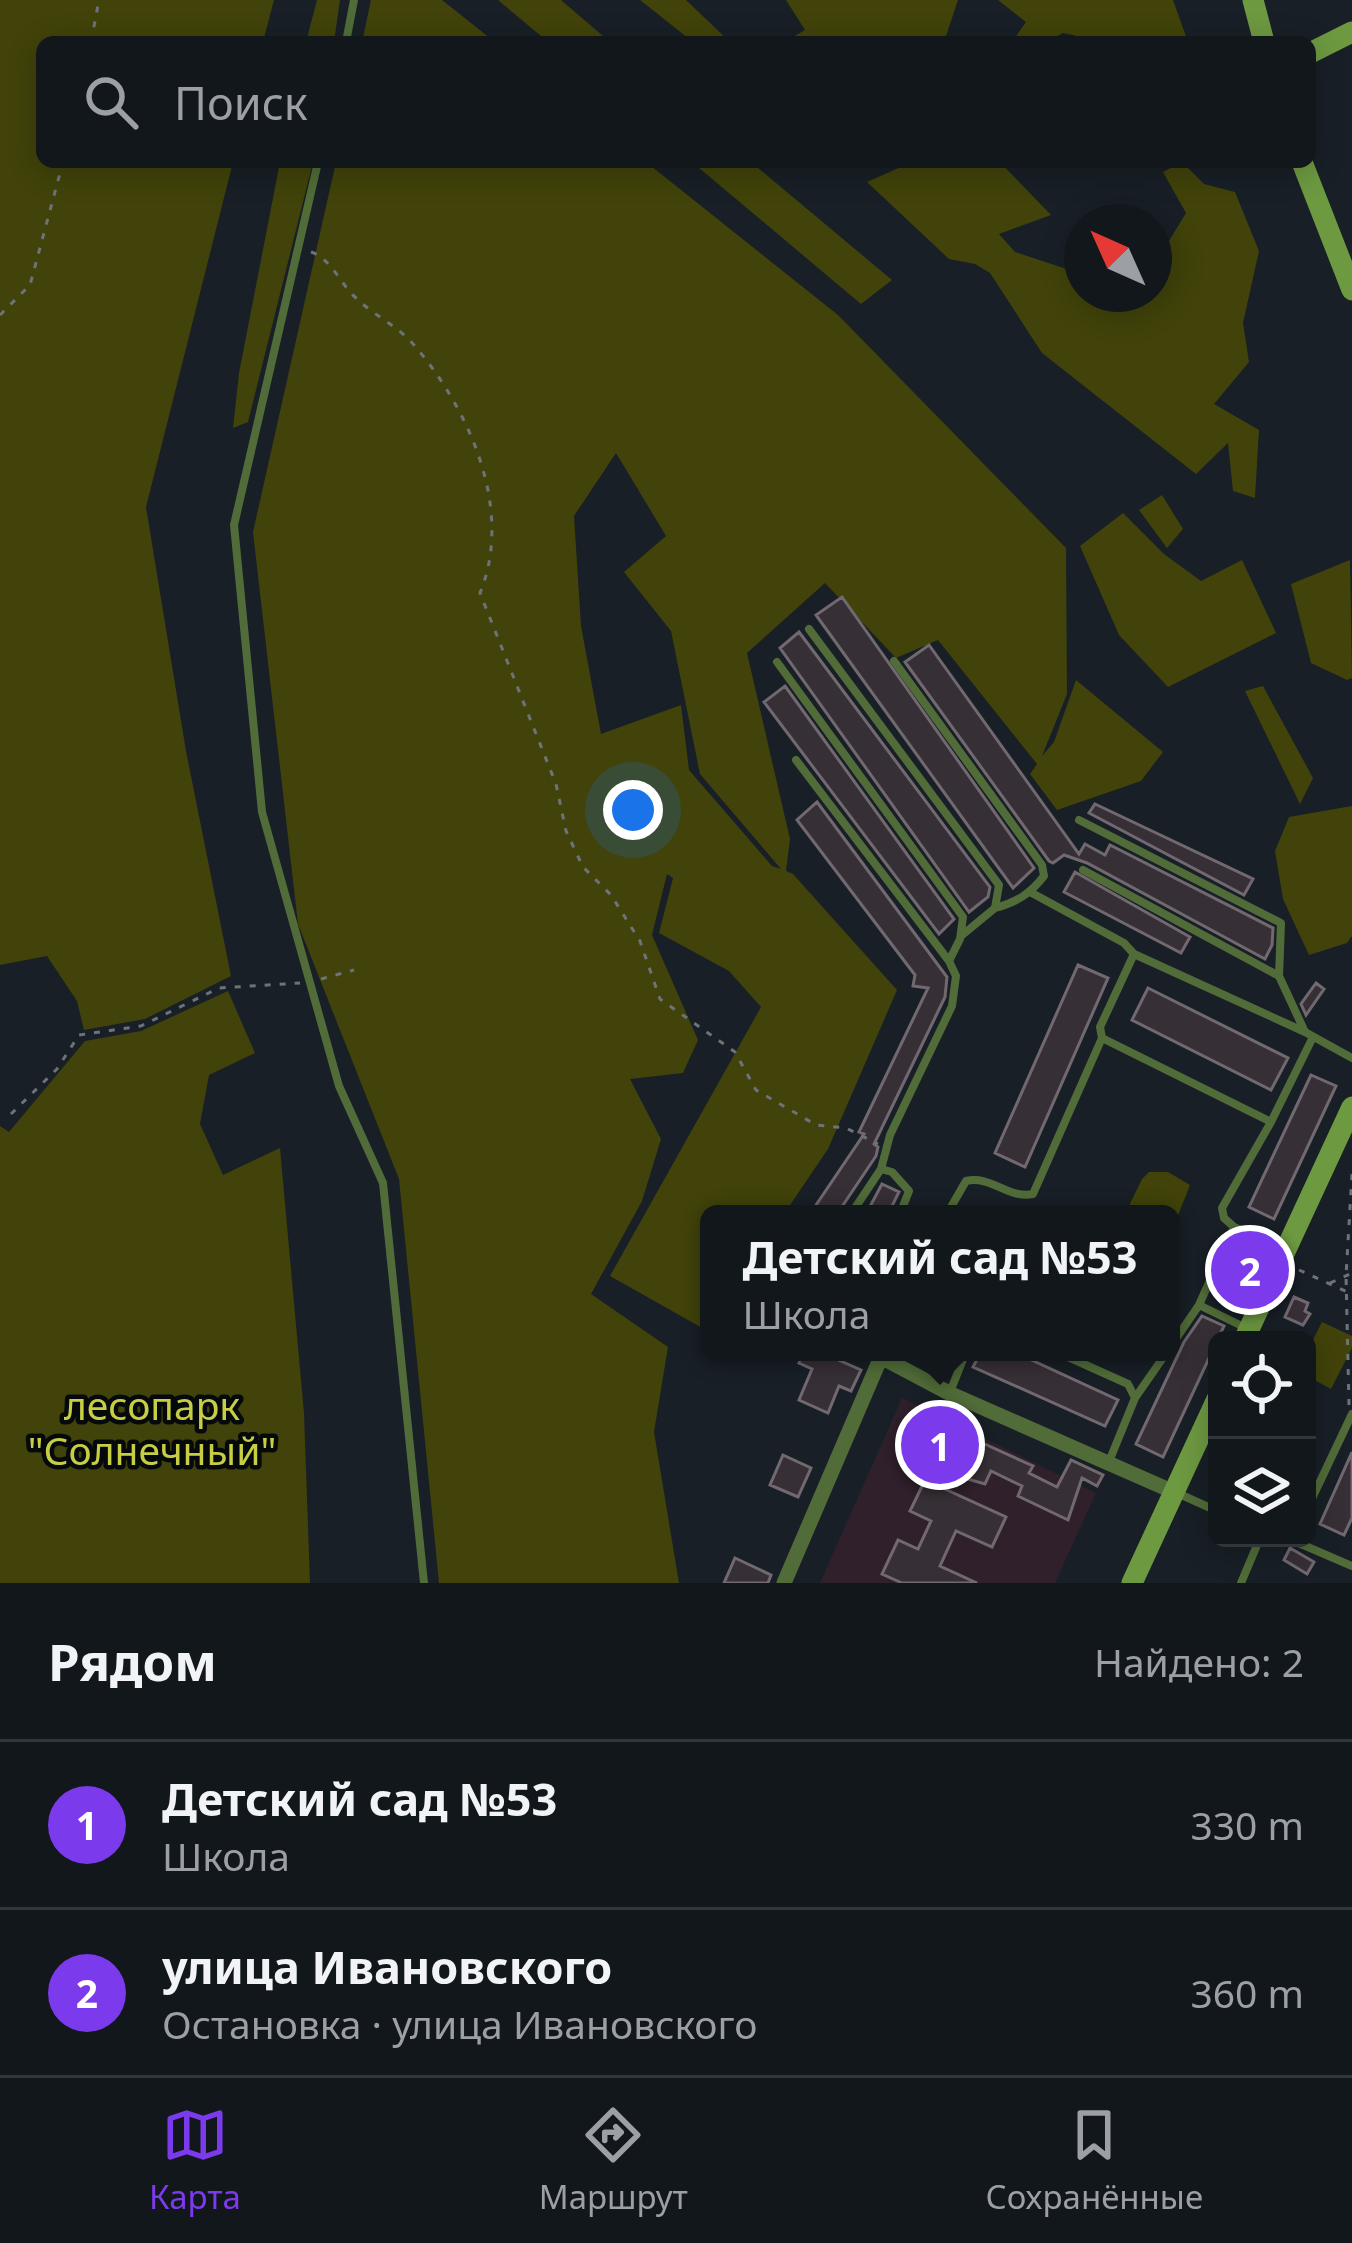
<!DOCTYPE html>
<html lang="ru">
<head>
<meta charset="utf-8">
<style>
	:root { --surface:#12171c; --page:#1f2429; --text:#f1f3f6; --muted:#9c9fa3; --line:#31363b; --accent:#7c3aed }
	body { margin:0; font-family:"Noto Sans",sans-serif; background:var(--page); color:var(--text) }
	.controls { position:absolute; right:36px; bottom:36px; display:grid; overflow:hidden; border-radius:18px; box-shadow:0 6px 30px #0003 }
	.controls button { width:108px; height:108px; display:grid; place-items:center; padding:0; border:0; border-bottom:3px solid var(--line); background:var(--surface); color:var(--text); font:60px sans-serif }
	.compass { position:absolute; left:1064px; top:204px; width:108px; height:108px; border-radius:50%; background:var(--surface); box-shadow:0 6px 30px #0003; rotate:315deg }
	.you { position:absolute; left:633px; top:810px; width:42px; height:42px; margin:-30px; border:9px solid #fff; border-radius:50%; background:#1a73e8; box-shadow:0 0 0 18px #1a73e833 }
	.badge { display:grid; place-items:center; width:78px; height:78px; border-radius:50%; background:var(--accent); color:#fff; font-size:39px; font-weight:700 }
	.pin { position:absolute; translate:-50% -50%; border:6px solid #fff; box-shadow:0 3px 12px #0006 }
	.popup { position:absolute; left:700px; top:1205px; width:480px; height:156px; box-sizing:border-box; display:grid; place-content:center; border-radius:18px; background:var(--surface); filter:drop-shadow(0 3px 9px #0005); font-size:39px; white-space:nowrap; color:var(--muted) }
	.popup b { font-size:45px; color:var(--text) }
	.popup::after { content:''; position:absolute; left:50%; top:100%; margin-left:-24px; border:24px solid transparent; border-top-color:var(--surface) }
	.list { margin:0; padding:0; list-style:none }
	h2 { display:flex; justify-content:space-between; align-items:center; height:156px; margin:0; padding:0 48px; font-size:51px }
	h2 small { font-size:39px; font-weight:400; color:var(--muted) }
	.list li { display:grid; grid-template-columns:78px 1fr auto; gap:36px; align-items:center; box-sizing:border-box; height:168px; padding:0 48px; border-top:3px solid var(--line) }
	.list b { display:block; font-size:45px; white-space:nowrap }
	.list p { margin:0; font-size:39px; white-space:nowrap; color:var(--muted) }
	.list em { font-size:39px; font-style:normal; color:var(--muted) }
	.icon { flex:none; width:66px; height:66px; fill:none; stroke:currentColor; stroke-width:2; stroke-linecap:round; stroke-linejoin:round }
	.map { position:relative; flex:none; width:1352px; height:1583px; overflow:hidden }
	.search { position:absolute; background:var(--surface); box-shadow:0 6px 30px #0003; left:36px; right:36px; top:36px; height:132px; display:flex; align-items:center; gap:30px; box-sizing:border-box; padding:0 42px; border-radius:18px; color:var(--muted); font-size:45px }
	.sheet { height:492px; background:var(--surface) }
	nav { display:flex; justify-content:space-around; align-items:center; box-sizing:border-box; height:168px; border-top:3px solid var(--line); background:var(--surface); font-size:33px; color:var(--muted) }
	nav a { display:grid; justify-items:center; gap:6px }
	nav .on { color:var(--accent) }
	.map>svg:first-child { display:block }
	.education { fill:#2f202b }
	.green { fill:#41430a; fill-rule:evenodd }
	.building { fill:#372f36; stroke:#716870; stroke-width:3 }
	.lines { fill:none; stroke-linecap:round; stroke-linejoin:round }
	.path { stroke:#6d7379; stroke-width:3; stroke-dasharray:6 9; stroke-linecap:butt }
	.lane { stroke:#516c38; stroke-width:8 }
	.street { stroke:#516c38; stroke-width:15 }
	.secondary { stroke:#6d9941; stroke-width:21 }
	.labels { text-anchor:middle; stroke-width:9; stroke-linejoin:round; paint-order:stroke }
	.park-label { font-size:39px; fill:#c8ce43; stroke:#06090b }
</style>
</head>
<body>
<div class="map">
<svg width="1352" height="1583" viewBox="0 0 1352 1583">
	<rect width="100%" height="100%" fill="#181f26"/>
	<path class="education" d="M902 1398 1096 1493 1055 1583H820Z"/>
	<path class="green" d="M0 0H274L263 42H42V162H233L146 507 186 751 231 976 145 1019 84 1030 77 1001 47 956 0 965Z
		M317 0H340L334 42H306Z
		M371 0H442L495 42H362Z
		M498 0H561L610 42H548Z
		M640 0H686L730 42H693Z
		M786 0H958L944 42H784L805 30Z
		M998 0H1173L1188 42H1104L1063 33 1046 42H1012L1026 22Z
		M280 162H313L248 422 233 428 239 373Z
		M336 162H646L838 315 1066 548 1067 694 1042 756 1054 742 1076 680 1163 752 1141 781 1057 810 1030 774 1037 764 938 640 896 658 825 583 747 653 790 839 786 871 793 874 897 990 828 1149 784 1214H709V1323L704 1329 610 1276 761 1007 729 971 659 933 673 878 667 874 652 935 698 1040 683 1073 630 1079 661 1139 642 1201 591 1294 668 1347 654 1432 679 1583H439L399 1179 298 924 253 532ZM616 453 666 536 624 572 671 631 700 774 781 869 772 866 689 770 681 705 601 734 581 626 574 516Z
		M692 162H751L892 280 861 304Z
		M912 162H1000L1051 215 999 234 1015 252 1082 274V294H1154V256L1161 254 1186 213 1163 172 1182 162 1204 184 1235 192 1259 251 1243 323 1249 362 1214 404 1259 430 1255 498 1233 491 1228 443 1196 474 1042 353 990 273 975 264 949 259 867 182Z
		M1162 495 1183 529 1167 548 1139 510Z
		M1123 513 1164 554 1201 581 1242 560 1276 633 1168 687 1119 635 1080 546Z
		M1350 560 1352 678 1347 680 1311 663 1291 584Z
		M1263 686 1313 778 1300 804 1245 691Z
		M1352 806V936L1347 943 1309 955 1283 899 1275 851 1289 817Z
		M228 991 255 1053 209 1075 200 1124 223 1175 280 1148 304 1413 310 1583H0V1126L9 1132 85 1041 141 1031Z
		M1149 1172H1168L1190 1185 1171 1233V1214H1125L1142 1179Z
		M1322 1322 1352 1336V1348L1331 1389 1307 1376V1352Z"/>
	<path class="building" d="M842 597 1034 868 1013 888 816 615Z
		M799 632 990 887 988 897 969 912 780 648Z
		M929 645 1079 854 1085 844 1105 855 1110 845 1273 928 1272 945 1265 959 1087 863 1064 855 1053 863 1049 861 905 662Z
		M785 686 954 919 939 934 764 702Z
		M817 802 947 977 945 997 874 1144 878 1147 876 1156 837 1214H810L864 1134 859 1132 928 988 913 986 915 975 797 820Z
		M1095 804 1253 879 1244 895 1089 813Z
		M1075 872 1190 937 1181 953 1064 892Z
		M1078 965 1108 978 1025 1167 995 1153Z
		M1316 983 1324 989 1306 1015 1301 1004Z
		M1148 988 1288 1058 1271 1090 1132 1020Z
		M1311 1075 1336 1086 1274 1219 1249 1207Z
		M882 1184 899 1192 888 1214H866Z
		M1240 1245 1254 1251 1235 1293 1221 1286Z
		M1294 1297 1308 1303 1305 1311 1310 1314 1303 1325 1285 1317Z
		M1202 1316 1224 1326 1163 1457 1136 1444 1184 1342Z
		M804 1352H820L861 1370 851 1391 839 1386 828 1413 799 1400 812 1369 799 1363Z
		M981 1352H1014L1118 1400 1105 1426 973 1367Z
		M925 1417 1033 1466 1029 1473 1057 1487 1071 1460 1103 1475 1097 1486 1082 1478 1068 1520 1018 1496 1022 1486 991 1471 985 1484 950 1474 955 1460 916 1444Z
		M1352 1452V1518L1344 1535 1320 1524Z
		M783 1455 811 1468 798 1497 770 1485Z
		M925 1480 1006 1517 992 1547 956 1531 940 1566 977 1583H902L882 1574 898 1540 918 1549 931 1521 910 1511Z
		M1290 1548 1314 1562 1307 1574 1284 1560Z
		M735 1558 771 1575 768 1583H724Z"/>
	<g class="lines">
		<path class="path" d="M91 42 99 0
			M311 252C332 259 340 284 356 298 373 315 398 326 414 345 470 410 514 510 480 593L556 784 566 831 583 867 611 895 640 941 660 999 735 1052 756 1090 816 1125 846 1128 878 1144
			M0 315 30 285 63 162
			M321 979 354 970
			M11 1114 57 1069 79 1035 141 1026 219 988 300 983
			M1299 1270 1352 1294
			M1330 1283 1352 1273
			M1349 1405 1346 1276 1352 1174"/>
		<path class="lane" d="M346 42 354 0
			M318 162 234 525 262 812 339 1086 383 1183 424 1583
			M809 629 999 885 995 908 961 936
			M894 661 1042 865 1044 876C1030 894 1017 902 995 908
			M777 662 963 917 960 939 949 961
			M796 760 949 961 956 976 952 1006 890 1135 881 1169 851 1214
			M1079 820 1281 923 1279 976 1305 1032
			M1083 870 1279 976
			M1030 892 1124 943 1134 954 1100 1027 1102 1038 1271 1122
			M1134 954 1305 1032 1352 1058
			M881 1169 892 1172 909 1191 900 1214
			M947 1214 966 1181C991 1175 1008 1199 1033 1194L1102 1038
			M1234 1227 1282 1248
			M1199 1305 1246 1328
			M1171 1346 1199 1305 1234 1227 1224 1218 1222 1208 1271 1122 1313 1037
			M1057 1352 1128 1384 1135 1398 1108 1464
			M950 1392 966 1352
			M1135 1398 1167 1352
			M1175 1492 1217 1511
			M1307 1509 1352 1414
			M1287 1538 1352 1566
			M1241 1583 1260 1538"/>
		<path class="street" d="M784 1583 881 1357 949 1393 1174 1492"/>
		<path class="secondary" d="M1253 0 1264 42
			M1310 53 1352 32
			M1302 162 1352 290
			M1244 1340 1352 1107
			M1132 1583 1217 1399"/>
	</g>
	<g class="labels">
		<g class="park-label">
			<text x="152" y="1420">лесопарк<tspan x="152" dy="45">"Солнечный"</tspan></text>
		</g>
	</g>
</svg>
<div class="controls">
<button><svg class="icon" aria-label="locate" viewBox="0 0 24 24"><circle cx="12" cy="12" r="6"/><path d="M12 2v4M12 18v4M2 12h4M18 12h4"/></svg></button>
<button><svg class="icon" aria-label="layers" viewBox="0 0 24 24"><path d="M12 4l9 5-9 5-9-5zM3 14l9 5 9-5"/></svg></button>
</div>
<svg class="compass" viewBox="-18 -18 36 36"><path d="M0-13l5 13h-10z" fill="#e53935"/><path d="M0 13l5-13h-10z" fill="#9c9fa3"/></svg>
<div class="you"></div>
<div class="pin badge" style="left:940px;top:1445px">1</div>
<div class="popup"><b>Детский сад №53</b>Школа</div>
<div class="pin badge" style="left:1250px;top:1270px">2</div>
<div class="search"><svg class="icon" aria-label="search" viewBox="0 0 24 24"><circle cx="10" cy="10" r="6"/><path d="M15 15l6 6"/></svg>Поиск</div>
</div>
<section class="sheet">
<h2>Рядом<small>Найдено: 2</small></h2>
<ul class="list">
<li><span class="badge">1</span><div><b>Детский сад №53</b><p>Школа</p></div><em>330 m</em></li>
<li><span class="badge">2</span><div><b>улица Ивановского</b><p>Остановка · улица Ивановского</p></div><em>360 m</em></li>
</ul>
</section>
<nav>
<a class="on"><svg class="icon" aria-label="map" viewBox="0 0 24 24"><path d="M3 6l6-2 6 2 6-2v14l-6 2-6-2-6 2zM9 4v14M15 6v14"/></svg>Карта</a>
<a><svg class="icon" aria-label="directions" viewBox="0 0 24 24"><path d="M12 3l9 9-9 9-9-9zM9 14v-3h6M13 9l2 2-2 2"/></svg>Маршрут</a>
<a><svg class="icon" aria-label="saved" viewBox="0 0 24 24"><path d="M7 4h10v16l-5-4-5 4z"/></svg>Сохранённые</a>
</nav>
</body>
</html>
